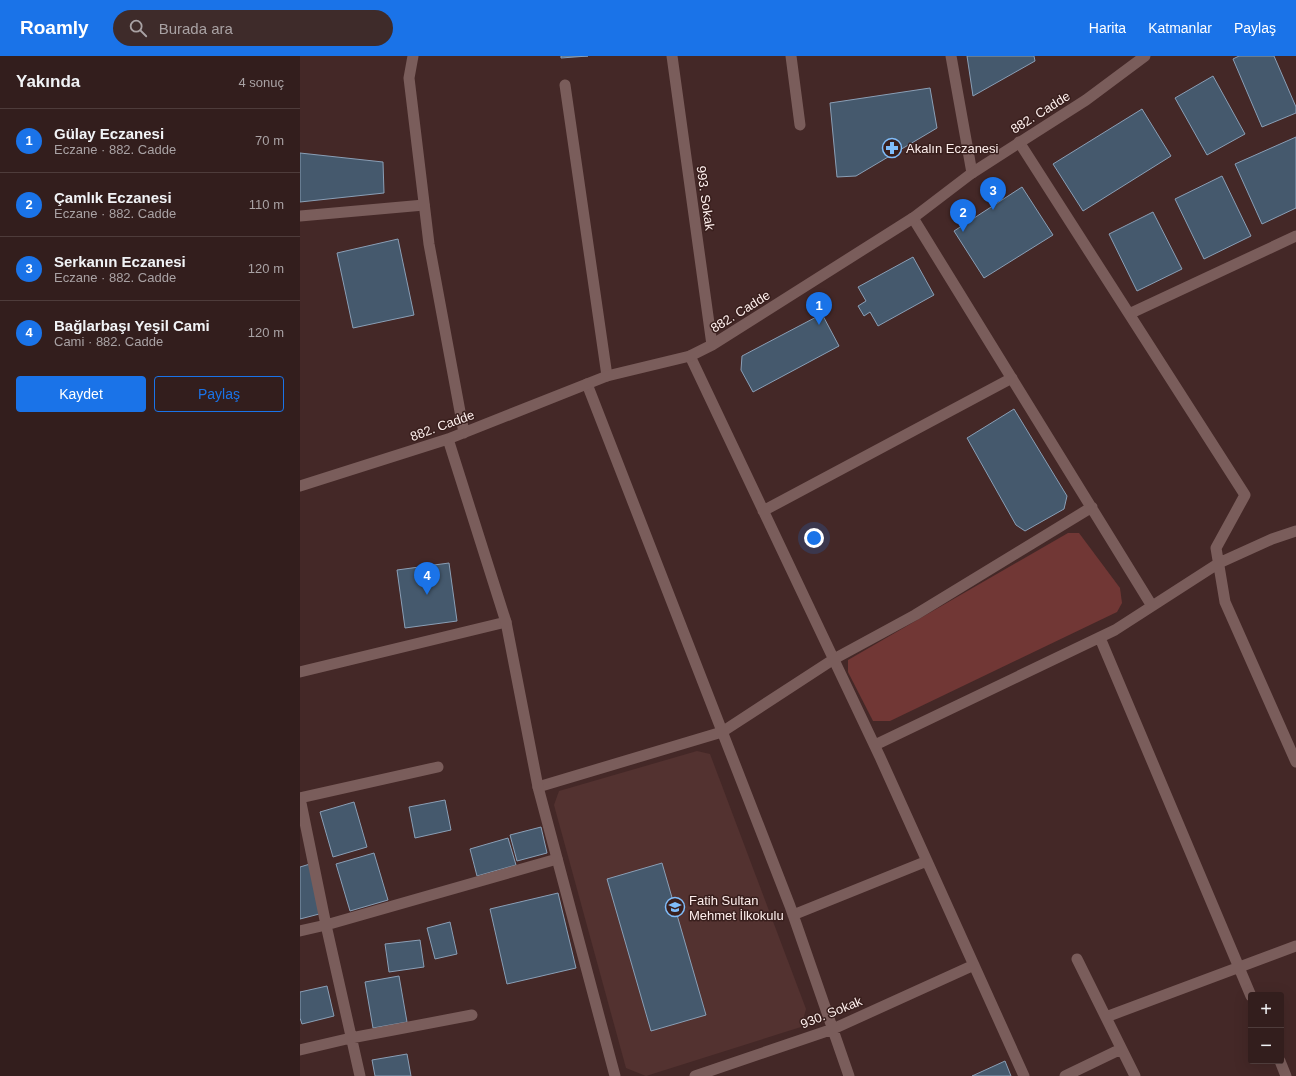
<!DOCTYPE html>
<html lang="tr">
<head>
<meta charset="utf-8">
<style>
	:root { --surface:#331e1d; --page:#3e2b2a; --text:#f1f3f6; --muted:#a9a2a4; --line:#4e3c3b; --accent:#1a73e8 }
	body { margin:0; font-family:Arial,sans-serif; background:var(--page); color:var(--text) }
	.controls { position:absolute; right:12px; bottom:12px; display:grid; overflow:hidden; border-radius:4px; box-shadow:0 4px 16px #0002 }
	.controls button { width:36px; height:36px; display:grid; place-items:center; padding:0; border:0; border-bottom:1px solid var(--line); background:var(--surface); color:var(--text); font:20px sans-serif }
	.you { position:absolute; left:514px; top:482px; width:14px; height:14px; margin:-10px; border:3px solid #fff; border-radius:50%; background:#1a73e8; box-shadow:0 0 0 6px #1a73e833 }
	.badge { display:grid; place-items:center; width:26px; height:26px; border-radius:50%; background:var(--accent); color:#fff; font-size:13px; font-weight:700 }
	.pin { position:absolute; translate:-50% -33px; filter:drop-shadow(0 1px 2px #0008) }
	.pin::after { content:''; position:absolute; top:21px; width:14px; height:12px; background:inherit; clip-path:polygon(0 0,100% 0,50% 100%) }
	.list { margin:0; padding:0; list-style:none }
	h2 { display:flex; justify-content:space-between; align-items:center; height:52px; margin:0; padding:0 16px; font-size:17px }
	h2 small { font-size:13px; font-weight:400; color:var(--muted) }
	.list li { display:grid; grid-template-columns:26px 1fr auto; gap:12px; align-items:center; box-sizing:border-box; height:64px; padding:0 16px; border-top:1px solid var(--line) }
	.list b { display:block; font-size:15px; white-space:nowrap }
	.list p { margin:0; font-size:13px; white-space:nowrap; color:var(--muted) }
	.list em { font-size:13px; font-style:normal; color:var(--muted) }
	.actions { display:flex; gap:8px; padding:12px 16px }
	.actions a { flex:1; padding:9px 0; border:1px solid var(--accent); border-radius:4px; text-align:center; font-size:14px; color:var(--accent) }
	.actions .main { background:var(--accent); color:#fff }
	.icon { flex:none; width:22px; height:22px; fill:none; stroke:currentColor; stroke-width:2; stroke-linecap:round; stroke-linejoin:round }
	.map { position:relative; flex:none; width:996px; height:1020px; overflow:hidden }
	header { display:flex; align-items:center; gap:24px; box-sizing:border-box; height:56px; padding:0 20px; background:var(--accent); color:#fff }
	header strong { font-size:19px }
	nav { display:flex; gap:22px; margin-inline-start:auto; font-size:14px }
	.search { width:280px; height:36px; background:var(--page); display:flex; align-items:center; gap:10px; box-sizing:border-box; padding:0 14px; border-radius:22px; color:var(--muted); font-size:15px }
	main { display:flex }
	aside { flex:1; background:var(--surface) }
	.map>svg:first-child { display:block }
	.built { fill:#533230 }
	.green { fill:#713735 }
	.building { fill:#45596d; stroke:#8a9fb6 }
	.lines { fill:none; stroke-linecap:round; stroke-linejoin:round }
	.minor { stroke:#7a5d5b; stroke-width:11 }
	.tertiary { stroke:#7a5d5b; stroke-width:11 }
	.labels { text-anchor:middle; stroke-width:3; stroke-linejoin:round; paint-order:stroke }
	.street-label { font-size:13px; fill:#fdeeec; stroke:#391f1d }
	.poi-label { font-size:13px; fill:#fdeeec; stroke:#391f1d; text-anchor:start }
</style>
</head>
<body>
<header>
<strong>Roamly</strong>
<div class="search"><svg class="icon" aria-label="search" viewBox="0 0 24 24"><circle cx="10" cy="10" r="6"/><path d="M15 15l6 6"/></svg>Burada ara</div>
<nav><a>Harita</a><a>Katmanlar</a><a>Paylaş</a></nav>
</header>
<main>
<aside>
<h2>Yakında<small>4 sonuç</small></h2>
<ul class="list">
<li><span class="badge">1</span><div><b>Gülay Eczanesi</b><p>Eczane · 882. Cadde</p></div><em>70 m</em></li>
<li><span class="badge">2</span><div><b>Çamlık Eczanesi</b><p>Eczane · 882. Cadde</p></div><em>110 m</em></li>
<li><span class="badge">3</span><div><b>Serkanın Eczanesi</b><p>Eczane · 882. Cadde</p></div><em>120 m</em></li>
<li><span class="badge">4</span><div><b>Bağlarbaşı Yeşil Cami</b><p>Cami · 882. Cadde</p></div><em>120 m</em></li>
</ul>
<div class="actions"><a class="main">Kaydet</a><a>Paylaş</a></div>
</aside>
<div class="map">
<svg width="996" height="1020" viewBox="0 0 996 1020">
	<rect width="100%" height="100%" fill="#442827"/>
	<path class="built" d="M397 695 410 698 506 953 501 971 346 1020 326 1012 254 749 259 735Z"/>
	<path class="green" d="M768 477H779L820 532 822 547 817 556 590 665H573L548 616V604Z"/>
	<path class="building" d="M261 0H288L261 2Z
		M667 0H734L735 5 673 40Z
		M939 0H974L996 51V57L962 71 933 3Z
		M913 20 945 78 907 99 875 42Z
		M630 32 637 72 556 120 537 121 530 47Z
		M842 53 871 100 783 155 753 108Z
		M996 81V152L962 168 935 108Z
		M0 97 83 106 84 137 0 146Z
		M922 120 951 180 904 203 875 143Z
		M722 131 753 179 684 222 654 175Z
		M853 156 882 213 837 235 809 178Z
		M98 183 114 259 53 272 37 197Z
		M613 201 634 239 578 270 570 256 564 260 558 250 566 245 558 231Z
		M522 258 539 290 453 336 441 314 442 300Z
		M714 353 767 440 764 453 725 475 716 469 667 382Z
		M149 507 157 565 105 572 97 514Z
		M145 744 151 774 115 782 109 751Z
		M54 746 67 791 33 801 20 756Z
		M241 771 247 797 217 805 210 779Z
		M208 782 216 809 177 820 170 793Z
		M74 797 88 844 50 855 36 808Z
		M362 807 406 959 351 975 307 823Z
		M10 808 23 857 0 863V811Z
		M258 837 276 912 207 928 190 853Z
		M150 866 157 898 135 903 127 872Z
		M120 884 124 911 89 916 85 888Z
		M99 920 107 966 73 972 65 926Z
		M27 930 34 960 2 968 0 962V936Z
		M107 998 111 1020H75L72 1004Z
		M705 1005 711 1020H672Z"/>
	<g class="lines">
		<path class="minor" d="M491 0 500 69
			M651 0 672 117
			M265 29 307 320
			M719 86 945 439 916 492 925 546 996 706
			M0 160 124 149
			M613 162 852 550
			M829 258 996 180
			M390 300 580 701 724 1020
			M287 328 490 850 549 1020
			M463 455 712 322
			M800 582 951 940
			M0 616 206 566
			M575 689 815 574 919 507 972 483 996 475
			M238 731 422 676 534 603 615 559 792 451
			M0 742 26 869 60 1020
			M0 742 138 711
			M493 859 627 805
			M0 875 26 869 257 803
			M777 903 835 1020
			M806 961 996 890
			M0 994 51 982 172 959
			M980 1005 986 1020
			M395 1020 533 973 674 909
			M765 1020 821 993"/>
		<path class="tertiary" d="M113 0 109 22 129 188 164 377
			M372 0 412 289
			M148 383 206 566 238 731 315 1020
			M0 430 148 383 307 320 390 300 412 289 613 162 672 117 786 44 845 0"/>
	</g>
	<defs>
		<symbol id="pharmacy-ring" viewBox="-11 -11 22 22"><circle r="9.5" fill="#391f1d" stroke="#80bdfa" stroke-width="1.5"/><path d="M-2-6h4v4h4v4h-4v4h-4v-4h-4v-4h4Z" fill="#80bdfa"/></symbol>
		<symbol id="school-ring" viewBox="-11 -11 22 22"><circle r="9.5" fill="#391f1d" stroke="#80bdfa" stroke-width="1.5"/><path d="M0-5L7-2L0 1L-7-2ZM-4 1L0 2.5L4 1V4Q0 6-4 4Z" fill="#80bdfa"/></symbol>
	</defs>
	<g fill-rule="evenodd">
		<use href="#pharmacy-ring" x="581" y="81" width="22" height="22"/>
		<use href="#school-ring" x="364" y="840" width="22" height="22"/>
	</g>
	<g class="labels">
		<g class="street-label">
			<text transform="translate(740 56) rotate(-32)" y="5">882. Cadde</text>
			<text transform="translate(406 142) rotate(82)" y="5">993. Sokak</text>
			<text transform="translate(440 255) rotate(-32)" y="5">882. Cadde</text>
			<text transform="translate(142 369) rotate(-20)" y="5">882. Cadde</text>
			<text transform="translate(531 956) rotate(-22)" y="5">930. Sokak</text>
		</g>
		<g class="poi-label">
			<text x="606" y="97">Akalın Eczanesi</text>
			<text x="389" y="849">Fatih Sultan<tspan x="389" dy="15">Mehmet İlkokulu</tspan></text>
		</g>
	</g>
</svg>
<div class="controls">
<button>+</button>
<button>−</button>
</div>
<div class="you"></div>
<div class="pin badge" style="left:519px;top:269px">1</div>
<div class="pin badge" style="left:663px;top:176px">2</div>
<div class="pin badge" style="left:693px;top:154px">3</div>
<div class="pin badge" style="left:127px;top:539px">4</div>
</div>
</main>
</body>
</html>
